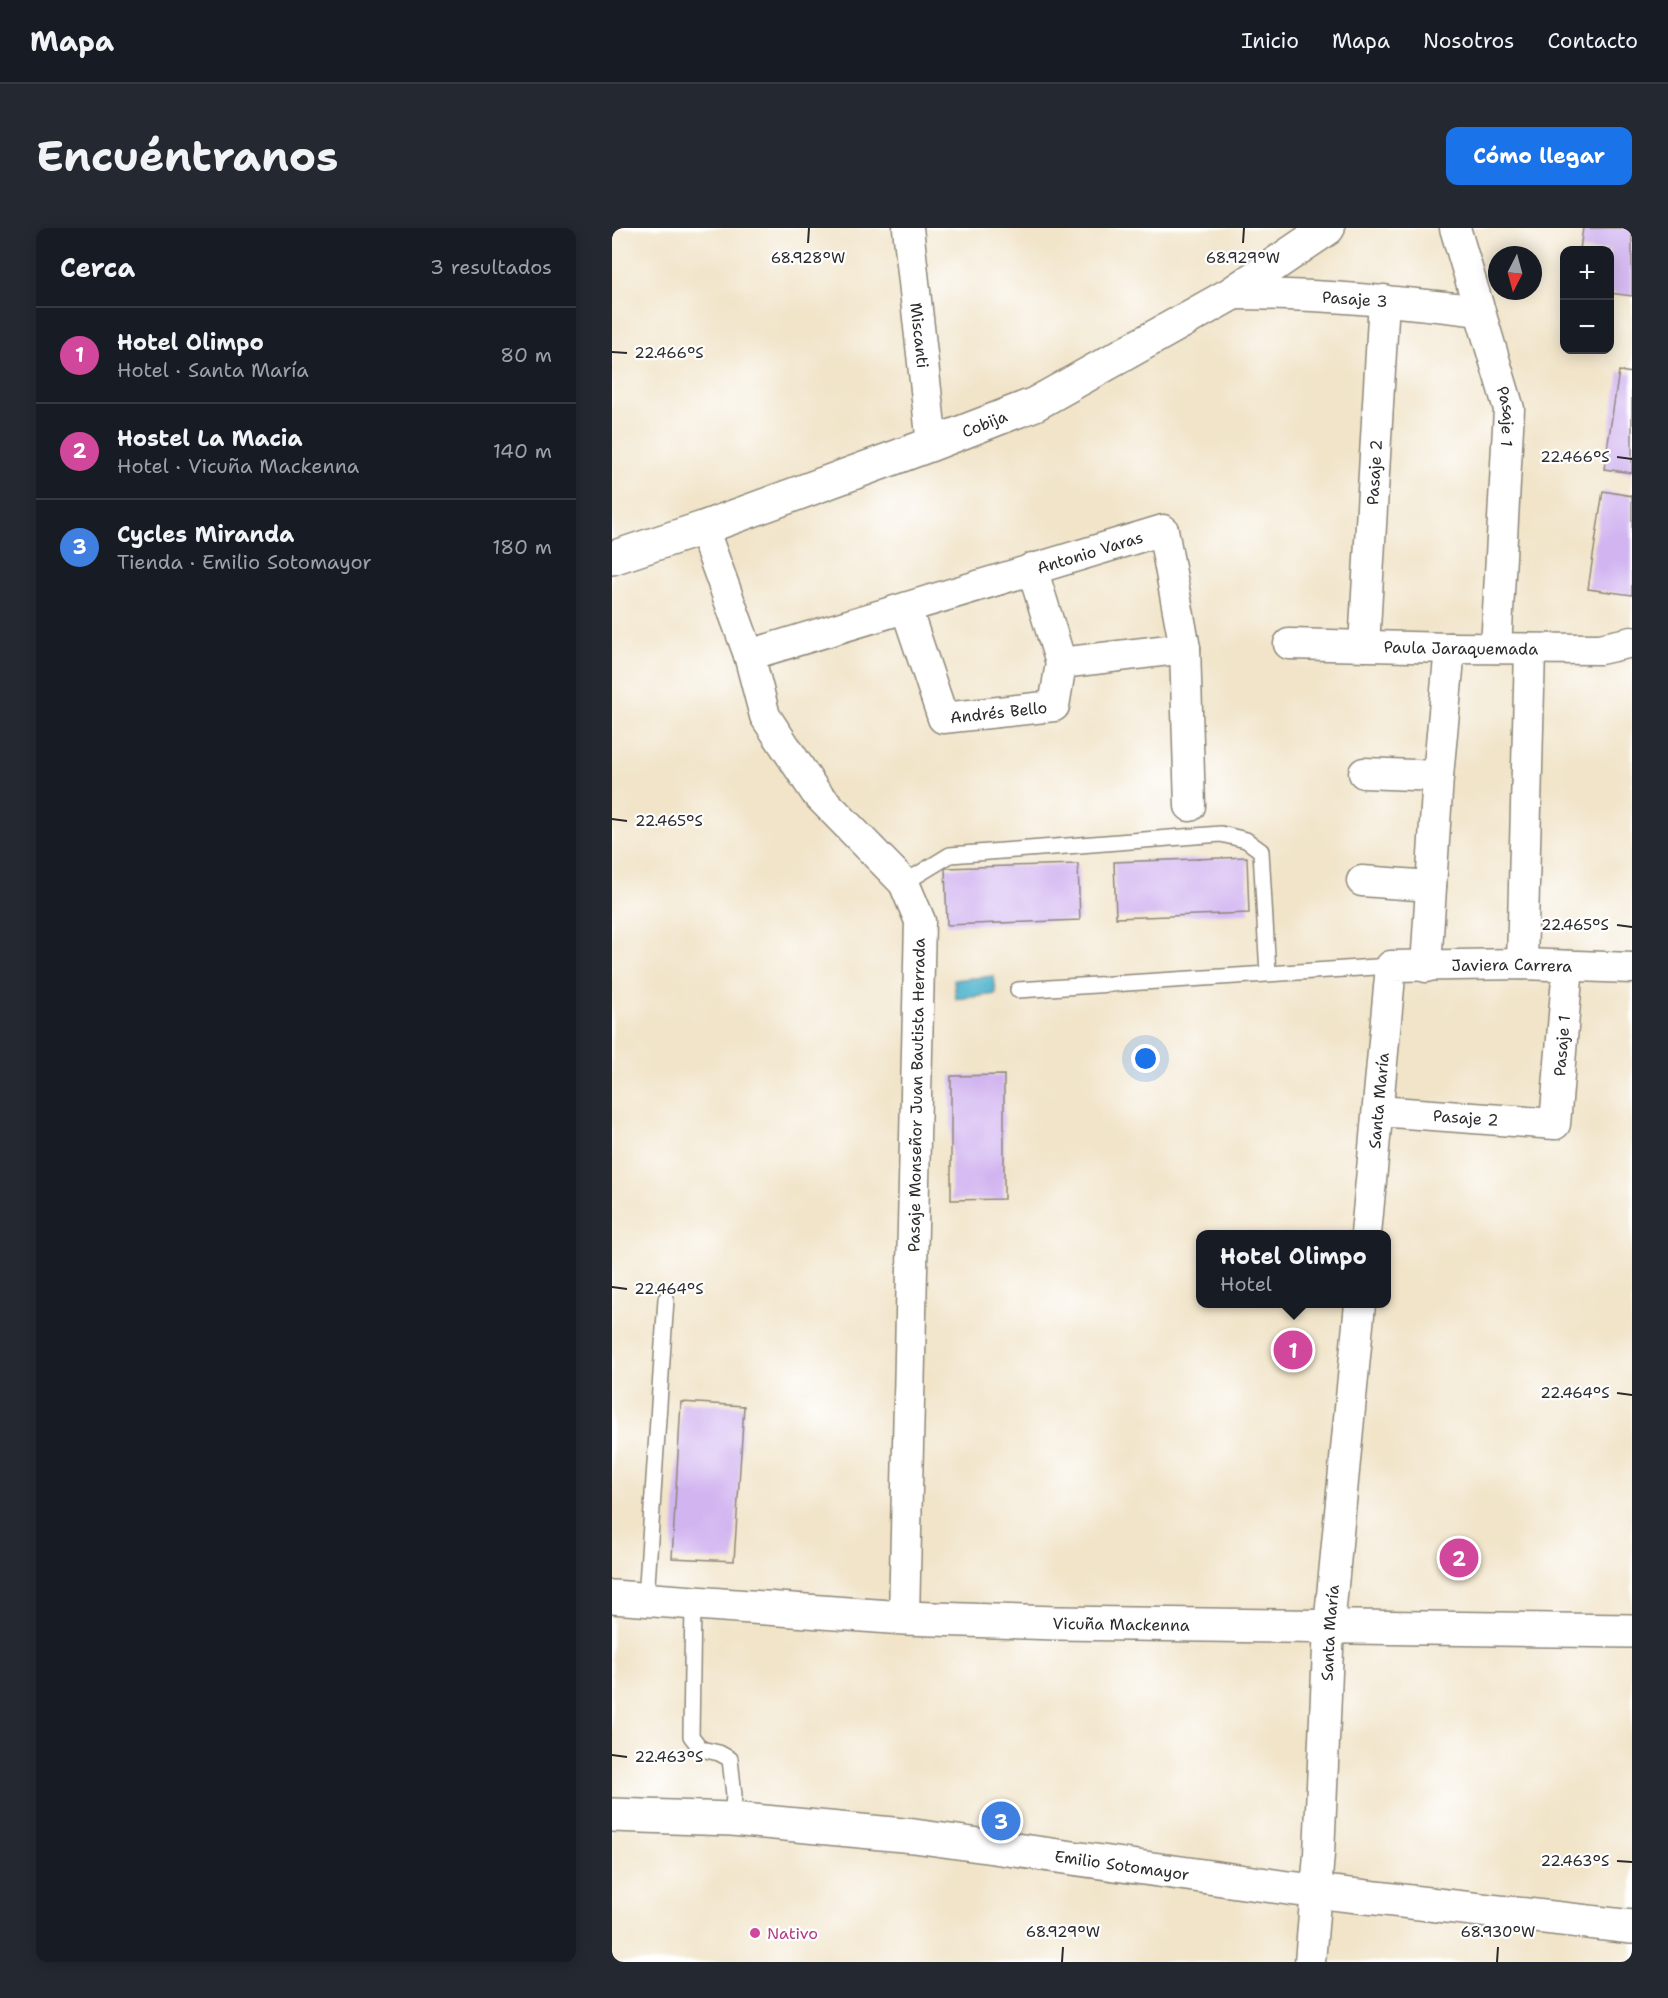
<!DOCTYPE html>
<html lang="es">
<head>
<meta charset="utf-8">
<style>
	:root { --surface:#171b24; --page:#242831; --text:#f1f3f6; --muted:#9ea1a6; --line:#363941; --accent:#1a73e8 }
	body { margin:0; font-family:"Shantell Sans",sans-serif; background:var(--page); color:var(--text) }
	.controls { position:absolute; right:18px; top:18px; display:grid; overflow:hidden; border-radius:12px; box-shadow:0 3px 15px #0003 }
	.controls button { width:54px; height:54px; display:grid; place-items:center; padding:0; border:0; border-bottom:2px solid var(--line); background:var(--surface); color:var(--text); font:30px sans-serif }
	.compass { position:absolute; left:876px; top:18px; width:54px; height:54px; border-radius:50%; background:var(--surface); box-shadow:0 3px 15px #0003; rotate:186deg }
	.you { position:absolute; left:534px; top:831px; width:21px; height:21px; margin:-15px; border:4px solid #fff; border-radius:50%; background:#1a73e8; box-shadow:0 0 0 9px #1a73e833 }
	.badge { display:grid; place-items:center; width:39px; height:39px; border-radius:50%; background:var(--accent); color:#fff; font-size:20px; font-weight:700 }
	.pin { position:absolute; translate:-50% -50%; border:3px solid #fff; box-shadow:0 2px 6px #0006 }
	.popup { position:absolute; left:584px; top:1002px; width:195px; height:78px; box-sizing:border-box; display:grid; place-content:center; border-radius:12px; background:var(--surface); filter:drop-shadow(0 2px 4px #0005); font-size:20px; white-space:nowrap; color:var(--muted) }
	.popup b { font-size:22px; color:var(--text) }
	.popup::after { content:''; position:absolute; left:50%; top:100%; margin-left:-12px; border:12px solid transparent; border-top-color:var(--surface) }
	.list { margin:0; padding:0; list-style:none }
	h2 { display:flex; justify-content:space-between; align-items:center; height:78px; margin:0; padding:0 24px; font-size:26px }
	h2 small { font-size:20px; font-weight:400; color:var(--muted) }
	.list li { display:grid; grid-template-columns:39px 1fr auto; gap:18px; align-items:center; box-sizing:border-box; height:96px; padding:0 24px; border-top:2px solid var(--line) }
	.list b { display:block; font-size:22px; white-space:nowrap }
	.list p { margin:0; font-size:20px; white-space:nowrap; color:var(--muted) }
	.list em { font-size:20px; font-style:normal; color:var(--muted) }
	.map { position:relative; flex:none; width:1020px; height:1734px; overflow:hidden; border-radius:12px }
	header { display:flex; align-items:center; gap:36px; box-sizing:border-box; height:84px; padding:0 30px; background:var(--surface); border-bottom:2px solid var(--line) }
	header strong { font-size:28px }
	nav { display:flex; gap:33px; margin-inline-start:auto; font-size:21px }
	.intro { display:flex; align-items:center; justify-content:space-between; box-sizing:border-box; height:144px; padding:0 36px }
	h1 { margin:0; font-size:42px }
	.button { padding:15px 27px; border-radius:12px; background:var(--accent); color:#fff; font-size:21px; font-weight:700 }
	main { display:flex; gap:36px; padding:0 36px }
	aside { flex:1; background:var(--surface); border-radius:12px; box-shadow:0 3px 15px #0003 }
	.map>svg:first-child { display:block }
	.water { fill:#50b4ce; stroke:#3e707c; stroke-width:1.5 }
	.building { fill:#d1b4f0 }
	.lines { fill:none; stroke-linecap:round; stroke-linejoin:round }
	.lane-casing { stroke:#8e887a; stroke-width:18 }
	.street-casing { stroke:#8e887a; stroke-width:33 }
	.secondary-casing { stroke:#8e887a; stroke-width:36 }
	.lane { stroke:#fff; stroke-width:15 }
	.street { stroke:#fff; stroke-width:30 }
	.secondary { stroke:#fff; stroke-width:33 }
	.ticks { fill:none; stroke:#2b2b2b; stroke-width:2 }
	.hotel-dot { fill:#d1479c; stroke:#fff; stroke-width:2 }
	.labels { text-anchor:middle; stroke-width:4.5; stroke-linejoin:round; paint-order:stroke }
	.street-label { font-size:16px; fill:#2b2b2b; stroke:#fff }
	.hotel-label { font-size:16px; fill:#b23c85; stroke:#fff; text-anchor:start }
	.ticks-label { font-size:15px; text-anchor:middle; fill:#2b2b2b; stroke:#fff; stroke-width:4.5; stroke-linejoin:round; paint-order:stroke }
</style>
</head>
<body>
<header>
<strong>Mapa</strong>
<nav><a>Inicio</a><a>Mapa</a><a>Nosotros</a><a>Contacto</a></nav>
</header>
<div class="intro"><h1>Encuéntranos</h1><a class="button">Cómo llegar</a></div>
<main>
<aside>
<h2>Cerca<small>3 resultados</small></h2>
<ul class="list">
<li><span class="badge" style="background:#d1479c">1</span><div><b>Hotel Olimpo</b><p>Hotel · Santa María</p></div><em>80 m</em></li>
<li><span class="badge" style="background:#d1479c">2</span><div><b>Hostel La Macia</b><p>Hotel · Vicuña Mackenna</p></div><em>140 m</em></li>
<li><span class="badge" style="background:#3f7fe0">3</span><div><b>Cycles Miranda</b><p>Tienda · Emilio Sotomayor</p></div><em>180 m</em></li>
</ul>
</aside>
<div class="map">
<svg width="1020" height="1734" viewBox="0 0 1020 1734">
	<rect width="100%" height="100%" fill="#fff"/>
	<filter id="ink" filterUnits="userSpaceOnUse"><feTurbulence type="fractalNoise" baseFrequency=".0167" numOctaves="2"/><feDisplacementMap in="SourceGraphic" scale="12" xChannelSelector="R" yChannelSelector="G"/><feConvolveMatrix kernelMatrix="1 2 1 2 8 2 1 2 1" color-interpolation-filters="sRGB"/></filter>
	<filter id="wash" filterUnits="userSpaceOnUse"><feTurbulence type="fractalNoise" baseFrequency=".008" numOctaves="4" result="noise"/><feDisplacementMap in="SourceGraphic" scale="24" xChannelSelector="R" yChannelSelector="G"/><feGaussianBlur stdDeviation="1.35" result="paint"/><feColorMatrix in="noise" values="0 0 0 0 0 0 0 0 0 0 0 0 0 0 0 0 0 1.4 0 .05"/><feComposite in="paint" operator="in"/></filter>
	<g filter="url(#wash)">
		<rect width="100%" height="100%" fill="#f1e4c9"/>
		<path class="water" d="M382 748 384 766 344 771 342 752Z"/>
		<g id="blocks">
			<path class="building" d="M971 0H1020V68L998 65V22H968Z
				M1007 143 1020 145V245L992 241Z
				M991 263 1020 268V367L976 361Z
				M635 629 637 685 504 690 502 634Z
				M466 636 468 692 335 697 333 640Z
				M392 847V971L339 972V848Z
				M69 1174 132 1178 122 1333 60 1330Z"/>
		</g>
	</g>
	<g filter="url(#ink)">
		<use href="#blocks" fill-opacity="0" stroke="#8e887a" stroke-width="1.5"/>
		<g class="lines">
			<defs>
				<path id="lane" d="M292 655 338 627 609 606 634 612 649 623 656 746
					M406 762 779 738
					M34 1371 54 1071
					M81 1375 79 1508 89 1521 107 1525 118 1531 122 1567 120 1591"/>
				<g id="street">
					<path id="s1" d="M296 0 320 216"/>
					<path id="s2" d="M843 0 897 181 884 420"/>
					<path id="s3" d="M619 66C703 66 785 73 868 83"/>
					<path d="M91 300 137 427 153 488 204 565 292 655 308 693 292 1390"/>
					<path d="M420 340 449 435"/>
					<path id="s4" d="M294 380 331 490 442 478 449 435 573 420"/>
					<path id="s5" d="M677 416 838 420 988 421 1020 414"/>
					<path id="s6" d="M752 418 772 72"/>
					<path id="s7" d="M137 427 551 302 573 420 578 578"/>
					<path d="M752 545 826 548"/>
					<path d="M750 653 819 658"/>
					<path d="M910 736 918 421"/>
					<path d="M814 739 826 548 838 420"/>
					<path id="s8" d="M766 883 943 896 956 738"/>
					<path id="s9" d="M754 1006 779 738 910 736 1020 740"/>
					<path id="s10" d="M698 1734 707 1626 717 1399 748 1076"/>
				</g>
				<g id="secondary">
					<path id="s11" d="M0 330 91 300 320 216 423 176 619 66 716 0"/>
					<path id="s12" d="M0 1369 292 1390 445 1395 1020 1403"/>
					<path id="s13" d="M0 1587 120 1591 302 1608 676 1660 1020 1699"/>
				</g>
			</defs>
			<use href="#lane" class="lane-casing"/>
			<use href="#street" class="street-casing"/>
			<use href="#secondary" class="secondary-casing"/>
			<use href="#lane" class="lane"/>
			<use href="#street" class="street"/>
			<use href="#secondary" class="secondary"/>
		</g>
	</g>
	<path class="ticks" d="M196 15 197 0M631 15 632 0M0 124 15 125M1005 229 1020 231M0 591 15 593M1005 697 1020 699M0 1059 15 1061M1005 1165 1020 1167M0 1527 15 1529M1005 1633 1020 1634M450 1734 451 1719M885 1734 886 1719"/>
	<circle class="hotel-dot" cx="143" cy="1705" r="6"/>
	<g class="labels">
		<g class="street-label">
			<text dy="6" stroke="none"><textPath href="#s3" startOffset="124">Pasaje 3</textPath></text>
			<text dy="6" stroke="none"><textPath href="#s1" startOffset="108">Miscanti</textPath></text>
			<text dy="6" stroke="none"><textPath href="#s2" startOffset="196">Pasaje 1</textPath></text>
			<text dy="6" stroke="none"><textPath href="#s11" startOffset="396">Cobija</textPath></text>
			<text dy="6" stroke="none"><textPath href="#s6" startOffset="174">Pasaje 2</textPath></text>
			<text dy="6" stroke="none"><textPath href="#s7" startOffset="356">Antonio Varas</textPath></text>
			<text dy="6" stroke="none"><textPath href="#s5" startOffset="172">Paula Jaraquemada</textPath></text>
			<text dy="6" stroke="none"><textPath href="#s4" startOffset="172">Andrés Bello</textPath></text>
			<text dy="6" stroke="none"><textPath href="#s9" startOffset="390">Javiera Carrera</textPath></text>
			<text dy="6" stroke="none"><textPath href="#s8" startOffset="256">Pasaje 1</textPath></text>
			<text transform="translate(304 867) rotate(-89)" y="6">Pasaje Monseñor Juan Bautista Herrada</text>
			<text dy="6" stroke="none"><textPath href="#s9" startOffset="134">Santa María</textPath></text>
			<text dy="6" stroke="none"><textPath href="#s8" startOffset="88">Pasaje 2</textPath></text>
			<text dy="6" stroke="none"><textPath href="#s12" startOffset="510">Vicuña Mackenna</textPath></text>
			<text dy="6" stroke="none"><textPath href="#s10" startOffset="330">Santa María</textPath></text>
			<text dy="6" stroke="none"><textPath href="#s13" startOffset="513">Emilio Sotomayor</textPath></text>
		</g>
		<g class="hotel-label">
			<text x="155" y="1711">Nativo</text>
		</g>
	</g>
	<g class="ticks-label">
		<text x="196" y="35">68.928°W</text>
		<text x="631" y="35">68.929°W</text>
		<text x="57" y="130">22.466°S</text>
		<text x="963" y="234">22.466°S</text>
		<text x="57" y="598">22.465°S</text>
		<text x="963" y="702">22.465°S</text>
		<text x="57" y="1066">22.464°S</text>
		<text x="963" y="1170">22.464°S</text>
		<text x="57" y="1534">22.463°S</text>
		<text x="963" y="1638">22.463°S</text>
		<text x="451" y="1709">68.929°W</text>
		<text x="886" y="1709">68.930°W</text>
	</g>
</svg>
<div class="controls">
<button>+</button>
<button>−</button>
</div>
<svg class="compass" viewBox="-18 -18 36 36"><path d="M0-13l5 13h-10z" fill="#e53935"/><path d="M0 13l5-13h-10z" fill="#9ea1a6"/></svg>
<div class="you"></div>
<div class="pin badge" style="left:681px;top:1122px;background:#d1479c">1</div>
<div class="popup"><b>Hotel Olimpo</b>Hotel</div>
<div class="pin badge" style="left:847px;top:1330px;background:#d1479c">2</div>
<div class="pin badge" style="left:389px;top:1593px;background:#3f7fe0">3</div>
</div>
</main>
</body>
</html>
